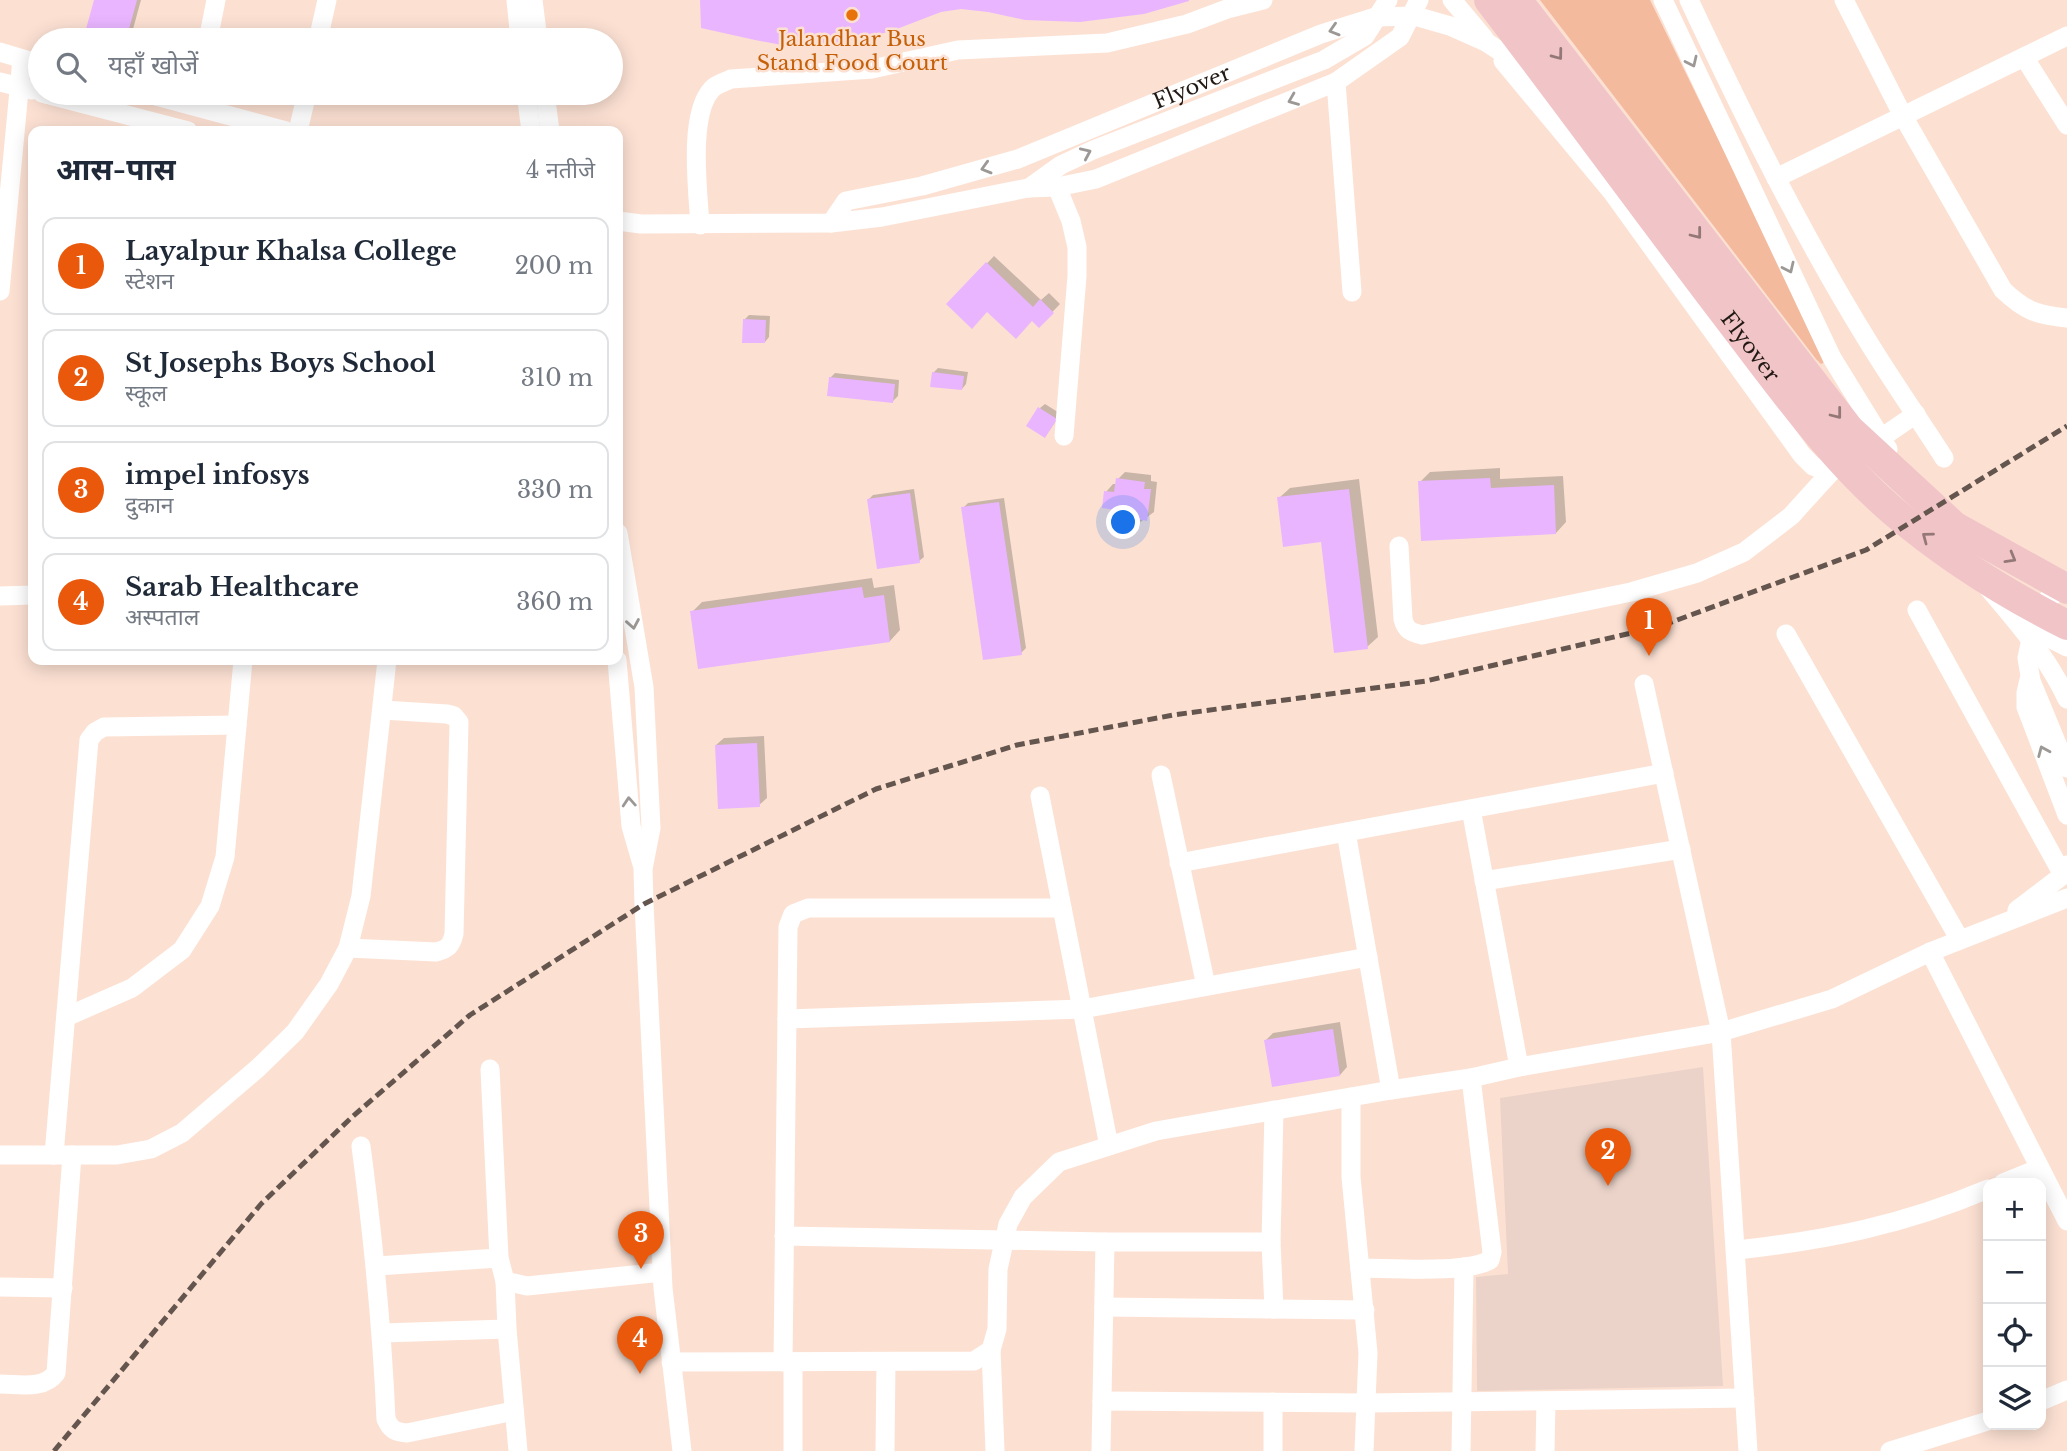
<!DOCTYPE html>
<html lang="hi">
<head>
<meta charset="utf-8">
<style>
	:root { --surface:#fff; --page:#f6f6f7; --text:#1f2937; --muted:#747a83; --line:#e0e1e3; --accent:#ea580c }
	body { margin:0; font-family:"Libre Baskerville","Noto Sans Devanagari",serif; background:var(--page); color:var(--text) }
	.controls { position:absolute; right:21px; bottom:21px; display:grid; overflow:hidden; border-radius:14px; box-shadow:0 4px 18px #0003 }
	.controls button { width:63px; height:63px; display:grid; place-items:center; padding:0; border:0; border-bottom:2px solid var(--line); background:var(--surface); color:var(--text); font:35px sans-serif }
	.you { position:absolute; left:1124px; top:523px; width:24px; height:24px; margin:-18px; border:5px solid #fff; border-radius:50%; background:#1a73e8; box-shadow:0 0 0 10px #1a73e833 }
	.badge { display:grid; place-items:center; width:46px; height:46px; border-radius:50%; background:var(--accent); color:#fff; font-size:23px; font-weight:700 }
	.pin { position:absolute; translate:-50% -58px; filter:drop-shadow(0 2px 4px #0008) }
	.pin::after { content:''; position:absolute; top:37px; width:24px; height:21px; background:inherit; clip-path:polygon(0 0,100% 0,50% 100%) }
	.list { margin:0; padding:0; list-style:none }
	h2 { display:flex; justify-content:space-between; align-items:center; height:91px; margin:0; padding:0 28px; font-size:30px }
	h2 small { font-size:23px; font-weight:400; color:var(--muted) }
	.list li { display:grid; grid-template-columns:46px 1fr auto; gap:21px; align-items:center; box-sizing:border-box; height:98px; margin:0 14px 14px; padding:0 14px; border:2px solid var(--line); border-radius:14px }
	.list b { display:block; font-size:26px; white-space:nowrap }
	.list p { margin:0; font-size:23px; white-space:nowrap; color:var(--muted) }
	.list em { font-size:23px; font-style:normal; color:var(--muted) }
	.icon { flex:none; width:38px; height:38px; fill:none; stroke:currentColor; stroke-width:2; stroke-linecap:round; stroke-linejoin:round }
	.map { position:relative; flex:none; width:2067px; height:1451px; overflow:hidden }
	.search { position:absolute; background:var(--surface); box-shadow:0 4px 18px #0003; left:28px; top:28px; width:595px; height:77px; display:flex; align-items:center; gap:18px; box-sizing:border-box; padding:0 24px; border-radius:38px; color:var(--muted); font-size:26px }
	.panel { position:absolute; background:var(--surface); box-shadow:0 4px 18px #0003; left:28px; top:126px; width:595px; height:539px; border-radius:14px }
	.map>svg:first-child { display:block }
	.education { fill:#ebd3c9 }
	.green { fill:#f3ba9d }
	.shadow { fill:#0003 }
	.building { fill:#e9b5ff }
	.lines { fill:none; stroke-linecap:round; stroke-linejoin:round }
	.minor { stroke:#fff; stroke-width:19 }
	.highway { stroke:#f1c5c8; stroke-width:30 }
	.rail { stroke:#64564e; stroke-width:5; stroke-dasharray:10 5; stroke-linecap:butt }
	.oneway { stroke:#9c9895 }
	.oneway2 { stroke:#947877 }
	.food-dot { fill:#e8710a; stroke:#fce1d3; stroke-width:2.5 }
	.labels { text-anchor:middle; stroke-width:5; stroke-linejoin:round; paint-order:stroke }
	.food-label { font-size:21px; fill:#c56008; stroke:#fce1d3 }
	.street-label { font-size:21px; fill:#221914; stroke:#fce1d3 }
</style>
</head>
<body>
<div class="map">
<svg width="2067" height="1451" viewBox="0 0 2067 1451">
	<rect width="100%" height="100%" fill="#fce1d3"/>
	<path class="education" d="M1703 1067 1723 1386 1477 1391 1476 1277 1508 1274 1500 1098Z"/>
	<path class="green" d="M1540 0H1650L1824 355 1825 362 1821 364 1816 359Z"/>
	<path class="shadow" d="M96 0H141L130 40H85Z
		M994 256 1041 300 1049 293 1060 304 1039 326 1033 319 948 304Z
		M749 315 770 316 769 337 765 342 744 320Z
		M938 368 968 372 966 384 962 389 933 373Z
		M835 373 899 380 898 396 893 401 830 378Z
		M1045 404 1061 414 1049 431 1040 408Z
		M1500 468V479L1563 476 1566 522 1556 533 1420 482 1430 472Z
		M1125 472 1151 475V481L1157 482 1154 512 1135 526 1118 508 1106 492 1113 484H1117L1118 479Z
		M1359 479 1378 637 1367 647 1322 540 1279 498 1290 488Z
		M914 489 924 557 919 561 869 499 873 495Z
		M1004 498 1026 648 1021 653 963 508 968 503Z
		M872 578 874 588 894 585 900 630 890 641 692 612 702 602Z
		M764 736 767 798 759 805 716 745 724 738Z
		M1340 1022 1347 1067 1340 1075 1266 1040 1273 1033Z"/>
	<path class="building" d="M94 0H137L126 40H83Z
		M700 0H1189V1L1144 14 1080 22 1025 20 988 12 961 9 941 12 889 32 835 43 809 45H782L755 40 701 28Z
		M986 262 1033 307 1040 299 1054 313 1039 328 1032 321 1016 339 987 312 972 329 946 304Z
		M743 319 766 320 765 343H742Z
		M932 372 964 376 962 390 930 387Z
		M829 377 895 384 893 403 827 396Z
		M1038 407 1057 419 1045 438 1026 426Z
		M1116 478 1145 482 1144 489H1151L1147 521 1137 519 1136 528 1114 525 1116 510 1102 508 1104 491 1114 492Z
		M1490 478 1491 488 1554 485 1556 534 1421 541 1418 481Z
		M1349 489 1368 649 1334 653 1321 542 1283 547 1277 497Z
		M910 493 920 563 877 569 867 499Z
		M999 502 1022 655 983 660 961 507Z
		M862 587 864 598 884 595 890 642 698 669 690 611Z
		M757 743 760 807 718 809 715 745Z
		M1333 1029 1340 1076 1272 1087 1264 1040Z"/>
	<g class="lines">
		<g class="minor">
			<path d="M516 0 520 40"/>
			<path d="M533 0 538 40"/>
			<path d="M1452 0 1484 38"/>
			<path d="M1663 0 1832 358 1888 449"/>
			<path d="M1689 0C1744 117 1801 233 1869 343 1893 382 1919 419 1944 458"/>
			<path d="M1844 0 1903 116 2003 290C2025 311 2037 315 2067 318"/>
			<path d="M208 40 216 0"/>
			<path d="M318 40 327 0"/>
			<path d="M0 52 40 64"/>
			<path d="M2024 57 2067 125"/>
			<path d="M1503 61 1612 192 1802 455 1813 466 1830 473 1916 414"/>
			<path d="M0 82 32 90"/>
			<path d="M1336 82 1352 292"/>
			<path d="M42 93 188 131"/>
			<path d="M145 93 286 131"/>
			<path d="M526 93 531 131"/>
			<path d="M545 93 550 131"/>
			<path d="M298 131 307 93"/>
			<path d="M1776 178 2067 36"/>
			<path d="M1057 187 1071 221 1077 247V276L1064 436"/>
			<path d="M1029 188 1061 165 1093 150 1324 60 1365 36 1388 0"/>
			<path d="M618 221 641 224 831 223 882 217 1028 188 1057 187 1096 179 1336 82 1400 37 1419 0"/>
			<path id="s1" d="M831 223 846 201 922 186 1018 159 1321 34 1375 17 1415 16 1450 26 1486 42 1539 77"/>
			<path d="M700 225C698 192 688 114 712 89 716 84 725 82 731 79L872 69 958 50 1107 43 1187 24 1227 9 1263 0"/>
			<path d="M0 291 22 59"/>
			<path d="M618 533 644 687 651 828 643 869 644 904 663 1288 682 1451"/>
			<path d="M1399 546 1403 619C1406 630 1410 632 1422 635L1631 592 1697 573 1744 552 1791 516 1830 473"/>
			<path d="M2067 585 2048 599 2033 630 2027 658 2031 681 2067 768"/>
			<path d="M1989 589C2018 623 2048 658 2067 699"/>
			<path d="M0 596 33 595"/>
			<path d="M1917 610 2063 875"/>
			<path d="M2033 630 2067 647"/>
			<path d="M1786 634 1960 940"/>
			<path d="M617 660 631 826 642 864"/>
			<path d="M2029 680 2026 693V707L2067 815"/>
			<path d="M1644 684 1721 1032 1748 1451"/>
			<path d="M1161 775 1206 986"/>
			<path d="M1040 796 1109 1146"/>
			<path d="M1471 809 1519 1067"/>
			<path d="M1346 832 1391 1090"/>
			<path d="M1179 863 1664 773"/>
			<path d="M1484 881 1681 849"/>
			<path d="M2017 910 2063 875 2067 865"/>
			<path d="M348 948 436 952C448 949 451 946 454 934L459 722 454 716 447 714 383 710"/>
			<path d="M1930 952 2067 1221"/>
			<path d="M66 1017 132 988 182 950 210 906 225 857 243 660"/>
			<path d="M787 1019 1082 1009 1368 957"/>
			<path d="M490 1069 499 1258 505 1281 527 1286 662 1272"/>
			<path d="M1351 1097V1177L1368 1353 1364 1451"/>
			<path d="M361 1146C373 1237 382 1327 386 1419 391 1430 395 1432 407 1433L514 1411"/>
			<path d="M0 1155H117L151 1149 182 1133 258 1068 295 1032 329 984 348 948 361 896 387 660"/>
			<path d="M54 1155 89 740 95 732 104 727 237 725"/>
			<path d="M2003 1183 2040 1168"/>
			<path d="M784 1236 1105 1242H1271"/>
			<path d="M1737 1250C1828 1240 1903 1225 1988 1189"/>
			<path d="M377 1266 499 1258"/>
			<path d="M1360 1268C1390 1268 1466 1274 1490 1260L1492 1252 1471 1078"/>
			<path d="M505 1281 507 1329 518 1451"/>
			<path d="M0 1287 63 1288"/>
			<path d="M1104 1307 1365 1310"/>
			<path d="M1274 1309 1271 1242 1274 1110"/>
			<path d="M383 1333 507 1329"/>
			<path d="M991 1350 995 1451"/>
			<path d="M671 1362 974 1361 991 1350 997 1329 998 1269 1008 1224 1023 1197 1059 1162 1156 1131 1391 1090 1471 1078 1519 1067 1721 1032 1832 999 1930 952 2067 898"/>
			<path d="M783 1362 788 927 793 914 808 908H1062"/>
			<path d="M793 1362V1451"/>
			<path d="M0 1384C19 1384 44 1390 56 1373L72 1155"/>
			<path d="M1102 1401 1367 1403 1745 1398"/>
			<path d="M2041 1401 2067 1390"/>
			<path d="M885 1451 886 1362"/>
			<path d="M1101 1451 1105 1242"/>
			<path d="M1273 1451V1402"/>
			<path d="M1461 1451 1464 1267"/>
			<path d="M1545 1451 1546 1401"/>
			<path d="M1890 1451 1988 1421"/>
		</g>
		<g class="highway">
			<path id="s2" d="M1489 0C1572 108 1652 219 1735 327 1784 391 1833 460 1894 512 1948 558 2004 593 2067 625"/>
			<path d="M1517 0 1849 429 1954 526 2067 589"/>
		</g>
		<path class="rail" d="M54 1451 261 1204 352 1117 470 1015 644 904 876 789 1017 745 1173 715 1426 681 1661 626 1866 550 2067 426"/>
	</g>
	<defs><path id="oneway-chevron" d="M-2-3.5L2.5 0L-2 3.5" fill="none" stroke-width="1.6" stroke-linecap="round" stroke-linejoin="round" transform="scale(1.75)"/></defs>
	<g class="oneway">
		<use href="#oneway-chevron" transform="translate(1334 30) rotate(163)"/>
		<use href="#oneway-chevron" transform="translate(1692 62) rotate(65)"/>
		<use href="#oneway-chevron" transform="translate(1293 100) rotate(158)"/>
		<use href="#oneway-chevron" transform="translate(1086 153) rotate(-24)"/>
		<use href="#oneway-chevron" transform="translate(986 168) rotate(164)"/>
		<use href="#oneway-chevron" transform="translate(1789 268) rotate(65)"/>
		<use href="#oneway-chevron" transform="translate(633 624) rotate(80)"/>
		<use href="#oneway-chevron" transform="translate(2043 751) rotate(-113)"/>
		<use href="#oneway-chevron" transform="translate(629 802) rotate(-94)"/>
	</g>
	<g class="oneway2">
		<use href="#oneway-chevron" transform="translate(1558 55) rotate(53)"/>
		<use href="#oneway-chevron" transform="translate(1697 234) rotate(52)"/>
		<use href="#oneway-chevron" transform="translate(1837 414) rotate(52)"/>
		<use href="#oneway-chevron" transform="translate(1927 537) rotate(-143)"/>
		<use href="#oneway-chevron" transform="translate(2011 558) rotate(30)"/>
	</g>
	<circle class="food-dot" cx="852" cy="15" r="7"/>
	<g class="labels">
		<g class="food-label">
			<text x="852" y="46">Jalandhar Bus<tspan x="852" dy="24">Stand Food Court</tspan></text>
		</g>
		<g class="street-label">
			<text dy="7" stroke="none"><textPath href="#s1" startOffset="392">Flyover</textPath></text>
			<text dy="7" stroke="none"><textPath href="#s2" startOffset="434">Flyover</textPath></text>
		</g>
	</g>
</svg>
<div class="controls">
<button>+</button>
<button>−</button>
<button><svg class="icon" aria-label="locate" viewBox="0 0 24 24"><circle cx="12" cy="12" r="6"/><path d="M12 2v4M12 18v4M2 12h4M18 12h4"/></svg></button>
<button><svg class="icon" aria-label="layers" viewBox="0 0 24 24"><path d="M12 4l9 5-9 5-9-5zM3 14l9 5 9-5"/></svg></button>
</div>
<div class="you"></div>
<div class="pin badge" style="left:1649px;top:656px">1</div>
<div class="pin badge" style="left:1608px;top:1186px">2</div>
<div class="pin badge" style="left:641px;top:1269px">3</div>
<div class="pin badge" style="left:640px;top:1374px">4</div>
<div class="search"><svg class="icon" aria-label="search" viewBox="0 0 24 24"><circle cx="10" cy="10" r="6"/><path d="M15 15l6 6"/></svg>यहाँ खोजें</div>
<section class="panel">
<h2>आस-पास<small>4 नतीजे</small></h2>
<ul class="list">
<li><span class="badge">1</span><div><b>Layalpur Khalsa College</b><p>स्टेशन</p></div><em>200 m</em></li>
<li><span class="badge">2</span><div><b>St Josephs Boys School</b><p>स्कूल</p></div><em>310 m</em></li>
<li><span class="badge">3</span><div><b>impel infosys</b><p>दुकान</p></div><em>330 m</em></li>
<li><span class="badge">4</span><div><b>Sarab Healthcare</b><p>अस्पताल</p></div><em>360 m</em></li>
</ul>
</section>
</div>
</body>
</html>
